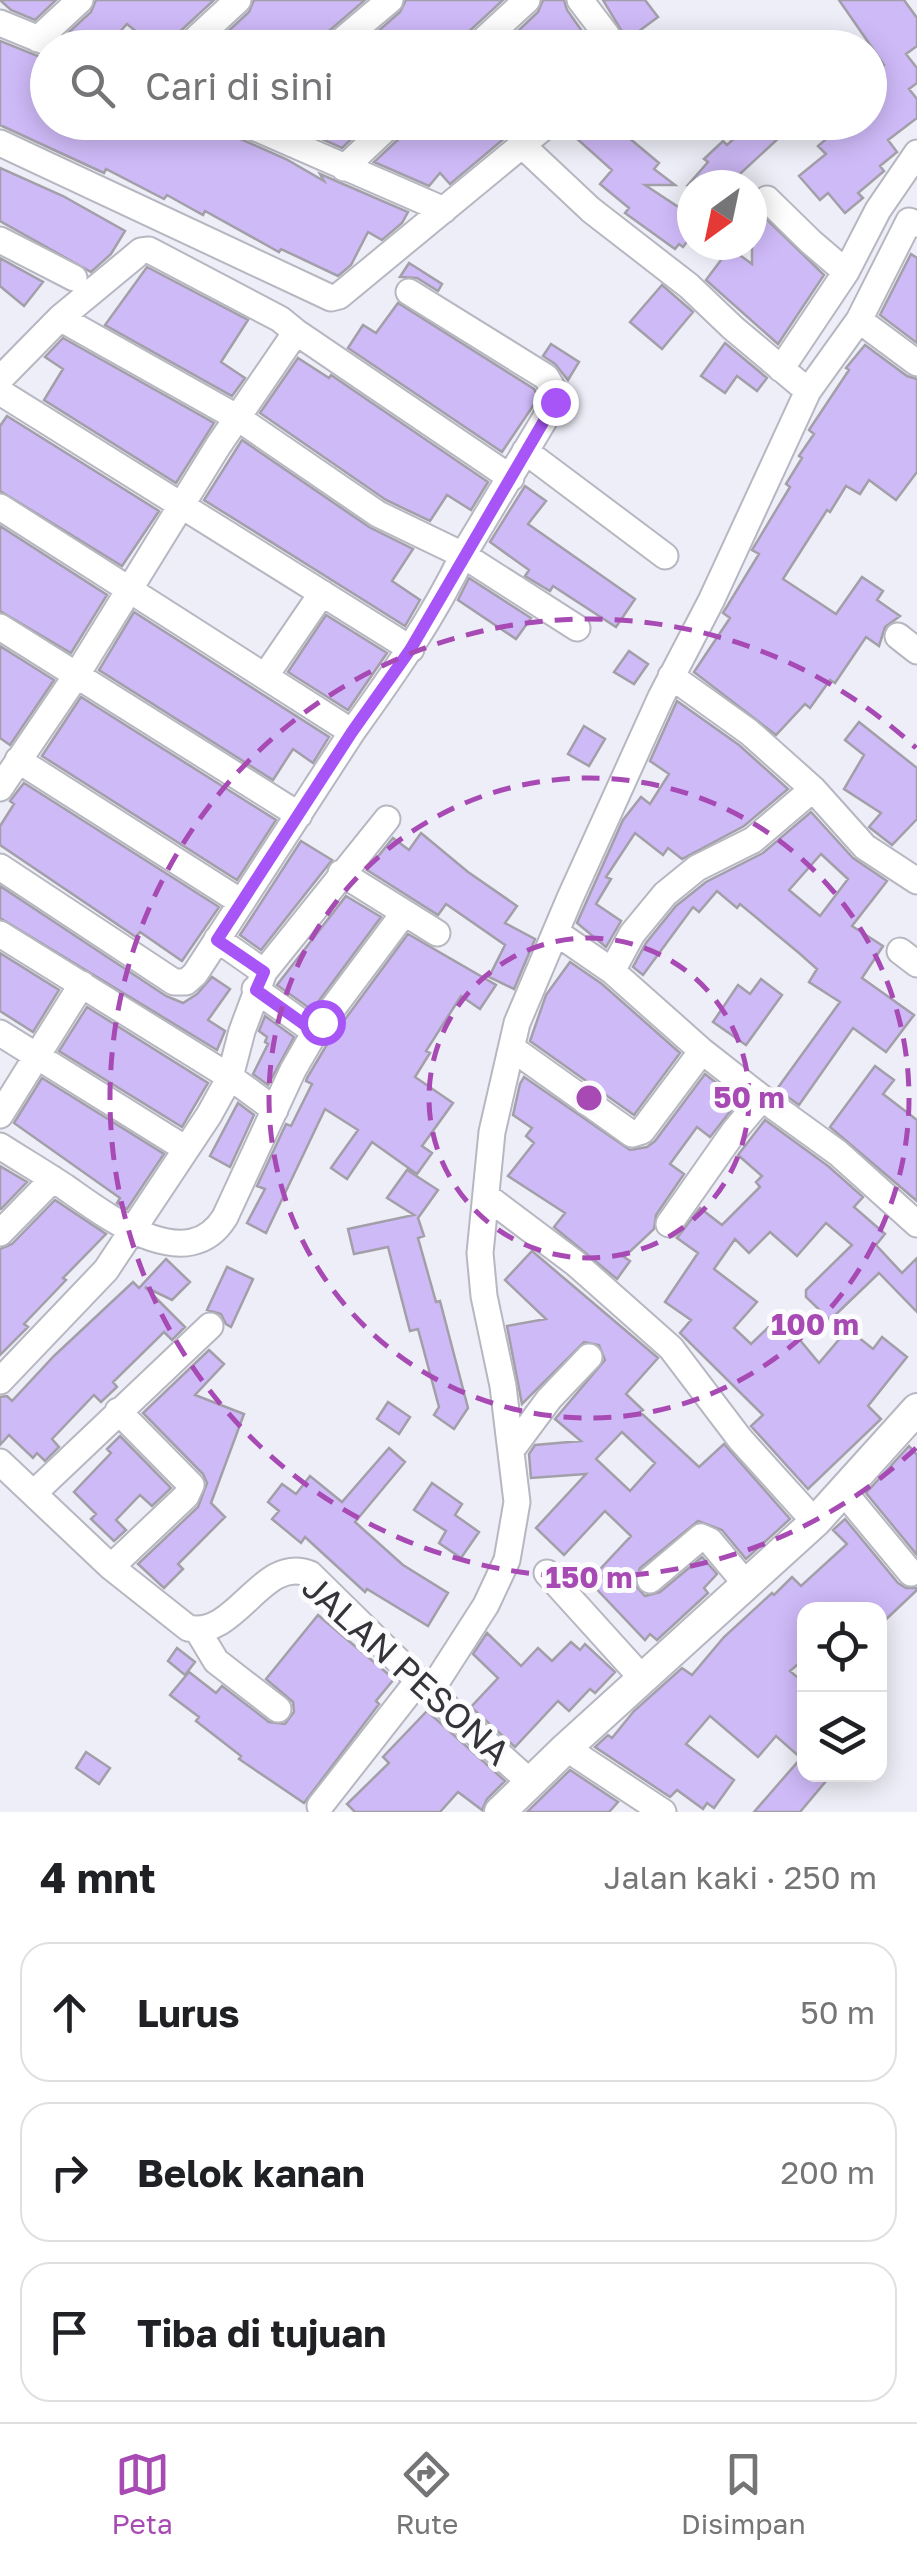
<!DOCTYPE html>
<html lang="id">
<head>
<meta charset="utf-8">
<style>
	:root { --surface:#fff; --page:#f6f6f6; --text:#202124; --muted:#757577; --line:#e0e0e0; --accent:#a74ab4 }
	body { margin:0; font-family:"Golos Text",sans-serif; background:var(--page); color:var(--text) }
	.controls { position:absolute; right:30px; bottom:30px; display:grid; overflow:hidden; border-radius:20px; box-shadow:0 5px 25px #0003 }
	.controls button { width:90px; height:90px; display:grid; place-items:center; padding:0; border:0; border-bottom:2px solid var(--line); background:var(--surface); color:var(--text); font:50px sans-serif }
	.compass { position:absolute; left:677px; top:170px; width:90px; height:90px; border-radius:50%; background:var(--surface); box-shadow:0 5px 25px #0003; rotate:213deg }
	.stop { position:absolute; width:30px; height:30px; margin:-22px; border:8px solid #a855f7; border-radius:50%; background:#fff }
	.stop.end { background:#a855f7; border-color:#fff; box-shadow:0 2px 10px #0008 }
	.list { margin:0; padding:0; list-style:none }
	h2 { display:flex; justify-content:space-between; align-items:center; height:130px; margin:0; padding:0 40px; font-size:42px }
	h2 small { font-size:32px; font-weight:400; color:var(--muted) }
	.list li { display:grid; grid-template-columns:65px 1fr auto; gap:30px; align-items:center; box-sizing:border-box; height:140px; margin:0 20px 20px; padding:0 20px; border:2px solid var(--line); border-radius:30px }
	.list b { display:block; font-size:38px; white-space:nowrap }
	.list em { font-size:32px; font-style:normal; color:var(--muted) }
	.icon { flex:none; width:55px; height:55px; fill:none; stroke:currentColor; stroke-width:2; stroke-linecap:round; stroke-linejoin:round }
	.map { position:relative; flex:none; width:917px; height:1812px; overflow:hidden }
	.search { position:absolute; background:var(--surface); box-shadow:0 5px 25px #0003; left:30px; right:30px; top:30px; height:110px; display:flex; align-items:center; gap:25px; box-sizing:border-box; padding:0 35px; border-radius:55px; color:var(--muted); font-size:38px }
	.sheet { height:610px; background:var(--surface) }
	nav { display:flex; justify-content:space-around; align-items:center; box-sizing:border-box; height:140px; border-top:2px solid var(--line); background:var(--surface); font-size:28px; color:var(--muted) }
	nav a { display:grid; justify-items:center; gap:5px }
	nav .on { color:var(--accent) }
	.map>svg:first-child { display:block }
	.building { fill:#cfbaf8; stroke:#a29fa8; stroke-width:2.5; fill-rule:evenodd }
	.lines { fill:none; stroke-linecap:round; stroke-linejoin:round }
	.minor-casing { stroke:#b6b7c0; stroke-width:29 }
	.tertiary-casing { stroke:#b6b7c0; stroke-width:34 }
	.minor { stroke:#fff; stroke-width:25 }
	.tertiary { stroke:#fff; stroke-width:30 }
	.route { stroke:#a855f7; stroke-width:12 }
	.ring { fill:none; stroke:#a74ab4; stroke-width:5; stroke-dasharray:18 12 }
	.labels { text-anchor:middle; stroke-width:10; stroke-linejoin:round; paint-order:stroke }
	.street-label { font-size:35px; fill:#353539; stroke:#fcfcfe }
	.centre { fill:#a74ab4; stroke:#fcfcfe; stroke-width:5 }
	.ring-label { font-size:30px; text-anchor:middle; font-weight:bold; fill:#a74ab4; stroke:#fcfcfe; stroke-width:10; stroke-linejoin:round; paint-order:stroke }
</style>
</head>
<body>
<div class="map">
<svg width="917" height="1812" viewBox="0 0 917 1812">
	<rect width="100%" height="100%" fill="#edeef7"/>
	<path class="building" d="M0 0H56L35 20 11 10Z
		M96 0H214L175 36 170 48H156L127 24 105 48H82L68 33 91 12Z
		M254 0H365L323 36 317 48H210L249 12Z
		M406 0H503L464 36 458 48H359L400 12Z
		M543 0H564L567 10 594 48H500L538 12Z
		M603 0H645L658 17 627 40Z
		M839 0H904L917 18V46L906 54 917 68V83L909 89 917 99V118L888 140 897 152 880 166 884 171 858 193 863 198 845 213 828 193 820 200 799 176 826 154 818 146 846 122H870V76L884 65Z
		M0 41 48 60V122H223L236 137 286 159 324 181 320 174 408 212 402 223 382 240 368 232 351 265 338 276 281 249 279 252 205 211 203 215 167 195 164 199 106 169 104 173 0 125Z
		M284 122H369L342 148Z
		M409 122H524L450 184 440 173 429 186 374 162 404 134Z
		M566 122H610L659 163 654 169 675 185H645L692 216V235L683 247 679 244 675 249 625 213 629 208 600 184 612 170 565 128Z
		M752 122H796L728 185H688L708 162 704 159 723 141 727 145Z
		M0 168 63 196 125 231 111 254 91 272 0 221Z
		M752 205 824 275 778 344 706 280 730 248 752 264Z
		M911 254 917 258V343L880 315Z
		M0 258 43 282 24 306 0 286Z
		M409 263 442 284 438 291 417 278 400 277Z
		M147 267 248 320 221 362 245 378 232 396 105 325Z
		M662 285 693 312 662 349 630 322Z
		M398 303 534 389 539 397 502 452 348 348 363 325 376 333Z
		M63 338 214 423 176 483 44 400 63 369 45 357Z
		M725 343 767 378 757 391 737 376 725 393 701 376Z
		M551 344 579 362 568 380 555 364 543 356Z
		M865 345 907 376 917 379V472L896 500 869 480 860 494 846 486 830 512 827 510 783 579 836 614 862 577 883 591 877 600 900 616 885 627 879 646 866 637 835 683 830 680 810 708 805 704 776 735 694 672 730 618 723 613 759 554 752 550 790 487 786 484 802 458 799 456 814 434 809 430 849 370 846 368Z
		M298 358 329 378 331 375 488 482 471 510 447 495 430 521 386 500 260 413Z
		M7 416 159 511 122 566 0 491V426Z
		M242 440 369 527 413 549 392 581 420 600 405 626 204 500Z
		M525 486 546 501 528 524 635 599 616 627 553 586 550 591 525 576 529 570 490 542Z
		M0 526 107 595 71 653 0 611Z
		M469 578 531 618 516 639 458 600Z
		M134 612 329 737 313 763 293 749 273 780 99 670Z
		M326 615 387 653 348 710 288 672Z
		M0 646 54 680 10 745 0 738Z
		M629 651 648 664 634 684 614 672Z
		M81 697 276 820 237 880 42 756Z
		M677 701 739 745 788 789 744 826 682 859 668 848 663 855 635 833 606 877 611 879 596 904 621 921 606 947 577 923 623 820 641 797 650 804 669 774 650 761Z
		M859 722 917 768V819L892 845 869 827 881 813 844 789 864 755 845 740Z
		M584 726 605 739 589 766 568 754Z
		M24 783 219 907 182 961 140 932 136 937 0 845V826L14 804 10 801Z
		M811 812 853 858 887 881 852 926 883 946 862 978 914 1015 886 1052 853 1028 799 1105 777 1089 840 1002 809 982 817 969 799 953 740 904 737 908 717 891 699 912 693 907 643 975 633 967 646 943 676 906 706 882 763 853ZM821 854 848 879 820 916 789 890Z
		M421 833 468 872 517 906 505 923 535 939 514 989 489 977 505 945 446 904 438 915 367 870 393 838 409 850Z
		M301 841 332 860 261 950 240 935Z
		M0 886 166 996 183 1003 197 994 212 977 230 989 208 1020 225 1031 217 1050 0 918Z
		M346 896 381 917 312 1010 277 985Z
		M408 934 496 985 480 1009 461 996 426 1051 430 1053 415 1077 453 1103 422 1146 432 1153 417 1174 372 1142 347 1179 331 1168 358 1130 325 1109 266 1233 247 1223 265 1189 257 1186 286 1124 291 1126 312 1084 306 1081 307 1078 329 1041Z
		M0 953 59 990 33 1032 0 1011Z
		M570 962 602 984 680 1053 634 1115 530 1041 546 995Z
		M761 979 782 995 746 1045 713 1022 738 985 750 994Z
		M87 1007 208 1083 182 1127 59 1051Z
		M265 1016 294 1037 268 1085 253 1074 268 1044 265 1042 267 1037 259 1031Z
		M875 1066 894 1080 883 1094 917 1120V1201L830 1127Z
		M705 1074 724 1089 721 1093 736 1104 710 1137 697 1127 670 1164 684 1174 656 1215 654 1229 624 1257 630 1261 617 1279 554 1227 565 1213 508 1176 534 1143 526 1136 532 1128 513 1115 520 1084 524 1077 630 1150 647 1147 655 1141Z
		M42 1078 164 1154 127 1209 117 1203 120 1198 14 1123Z
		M238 1103 254 1115 230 1167 210 1156Z
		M765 1120 828 1166 863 1197 854 1207 885 1234 876 1245 902 1273 917 1258V1312L879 1273 830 1320 806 1297V1290L852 1245 826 1223 797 1256 770 1232 749 1253 735 1239 714 1269 757 1302 734 1328 751 1344 780 1316 819 1363 848 1329 873 1349 882 1337 907 1357 868 1406 881 1419 808 1489 751 1426 763 1415 680 1333 691 1320 665 1302 698 1253 677 1238 700 1208 722 1225 760 1187 756 1182 762 1176 738 1155Z
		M0 1166 27 1182 1 1209H0Z
		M407 1170 438 1190 418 1218 424 1236 418 1238 436 1302 440 1301 468 1408 454 1429 434 1415 439 1407 418 1329 410 1331 388 1247 354 1254 348 1229 414 1215 387 1198Z
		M55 1200 106 1234 63 1278 66 1280 24 1324 28 1327 0 1355V1249L12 1244Z
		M532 1251 658 1358 626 1394 643 1410 640 1412 699 1467 724 1444 790 1519 746 1559 722 1530 698 1521 640 1568 634 1584 645 1596 660 1592 702 1557 717 1574 704 1588 708 1593 657 1640 650 1634 645 1640 589 1581 631 1536 605 1511 564 1555 536 1528 586 1474 531 1478 529 1454 535 1445 581 1441 555 1419 605 1360 599 1345 584 1342 522 1404 507 1326 546 1319 505 1280ZM622 1432 655 1463 630 1491 596 1459Z
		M166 1259 190 1282 172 1300 145 1287 185 1327 172 1340 164 1332 113 1382 117 1387 101 1402 94 1395 52 1439 59 1447 45 1461 37 1453 33 1458 9 1435 0 1445V1397L7 1396 12 1401 54 1356 133 1282 139 1288Z
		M227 1267 253 1279 231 1327 226 1324 221 1314 207 1310Z
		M209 1350 224 1364 195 1395 244 1414 211 1503 225 1517 178 1564 183 1569 164 1588 138 1564 198 1507 207 1483 203 1474 143 1413Z
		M388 1402 410 1417 399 1434 377 1419Z
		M120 1436 171 1488 152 1506 140 1495 116 1520 126 1530 114 1541 91 1519 96 1514 74 1492 111 1453 107 1449Z
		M909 1446 917 1455V1555L866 1493Z
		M389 1448 405 1462 355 1522 403 1565 448 1593 428 1626 367 1589 365 1592 305 1537 301 1543 272 1519 279 1511 268 1502 282 1484 296 1494 310 1476 342 1502Z
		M432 1483 462 1504 455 1515 479 1532 461 1558 439 1543 446 1531 414 1510Z
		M845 1519 898 1583 906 1588H917V1590L880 1625V1610H804V1659L790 1671 804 1683V1774H832L800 1812H754L801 1758 776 1736 758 1757 710 1716 686 1744 734 1780 714 1808 707 1803 703 1809 677 1790 670 1797 595 1747 608 1735 612 1738 634 1711 682 1668 692 1675 724 1637 772 1593 774 1595 792 1577 801 1586 847 1544 833 1530Z
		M318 1615 394 1679 376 1701 379 1704 304 1803 239 1759 241 1756 196 1721 199 1717 170 1695 189 1672 216 1693 222 1686 269 1722 285 1724 294 1712 293 1702 266 1679Z
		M487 1633 521 1666 538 1648 552 1661 571 1642 580 1650 585 1644 615 1672 595 1693 590 1689 569 1711 558 1701 515 1747 471 1707 498 1678 473 1654Z
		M177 1648 195 1662 185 1675 168 1661Z
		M427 1711 505 1781 487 1799 482 1810 458 1792 440 1812H355L347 1804 389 1763 383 1757Z
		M86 1752 110 1768 99 1784 76 1768Z
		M570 1770 618 1802 609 1812H527Z"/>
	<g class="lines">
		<defs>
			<path id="minor" d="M580 0 606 34 612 48
				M0 23 61 48
				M38 39 80 0
				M186 48 238 0
				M333 48 390 0
				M475 48 527 0
				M242 122 444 210
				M0 143 331 298 339 296 550 122
				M524 147 591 210 689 286 733 328 808 391
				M344 168 393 122
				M767 199 811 242 846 272
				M0 240 74 278
				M409 292 546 377 556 394 555 402 463 555 577 628
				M60 318 238 418 378 514 463 555C433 618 393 675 352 732
				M859 320 917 363
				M296 332 511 478
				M781 369 846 272 878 210 917 153
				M0 379 60 318 141 251 149 250 280 319 296 332 218 446 76 676 0 788
				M0 392 411 649
				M525 451 665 556
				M0 507 352 732 195 974 186 982H174L0 867
				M0 627 299 815
				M898 636 917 651
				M266 675 322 593
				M671 676 749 732 813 789 865 847 917 881
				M18 760 241 902
				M341 873 437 933
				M557 933 612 971 702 1051 762 1098 838 1153 917 1224
				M0 934 230 1077 275 1110
				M217 939 264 972
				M900 951 917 964
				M612 971 632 934 665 894 697 868 753 840 813 789
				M255 989 315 1032
				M0 1033 186 1149
				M513 1049 632 1134 642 1131 702 1051
				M0 1115 82 984
				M0 1146C22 1160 44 1173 65 1187 105 1215 187 1279 225 1217L293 1070 315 1032 404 913
				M486 1196 575 1263 671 1348 740 1439 815 1522
				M669 1224 735 1130 762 1098
				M0 1233 53 1179
				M0 1381 106 1270 209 1115 230 1077 242 1031 264 972 387 819
				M512 1449 549 1399 589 1357
				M0 1462 111 1567 188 1628C237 1639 262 1554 310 1574L430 1692 531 1783
				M842 1490 911 1573
				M34 1493 210 1326
				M111 1567 186 1496 191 1485 118 1411
				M547 1573 642 1678
				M650 1580 701 1537 710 1541 746 1584
				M198 1631 216 1661 278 1709
				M430 1692 486 1605 507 1560 517 1502 503 1386 484 1296 480 1253 492 1132 517 1023 570 898 661 697 711 601 808 391 859 320 909 221 917 224
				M566 1748 663 1812
				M320 1806 418 1681"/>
			<path id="tertiary" d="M500 1812 566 1748 815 1522 917 1409"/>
		</defs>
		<use href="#minor" class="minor-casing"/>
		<use href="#tertiary" class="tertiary-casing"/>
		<use href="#minor" class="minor"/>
		<use href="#tertiary" class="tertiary"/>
	</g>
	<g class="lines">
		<path class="route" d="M322 1022 315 1032 256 990 264 972 217 940 352 732 410 650 555 402"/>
	</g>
	<g class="ring">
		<circle cx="589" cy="1098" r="160"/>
		<circle cx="589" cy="1098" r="320"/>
		<path d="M916 1448A479 479 0 1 1 916 748"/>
	</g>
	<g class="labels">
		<g class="street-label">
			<text transform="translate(406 1670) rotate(42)" y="12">JALAN PESONA</text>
		</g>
	</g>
	<circle cx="589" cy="1098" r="15" class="centre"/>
	<g class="ring-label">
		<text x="749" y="1108">50 m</text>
		<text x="815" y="1335">100 m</text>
		<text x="589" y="1588">150 m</text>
	</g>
</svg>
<div class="controls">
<button><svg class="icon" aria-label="locate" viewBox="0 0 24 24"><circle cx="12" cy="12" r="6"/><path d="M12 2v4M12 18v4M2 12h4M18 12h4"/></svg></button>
<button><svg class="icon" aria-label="layers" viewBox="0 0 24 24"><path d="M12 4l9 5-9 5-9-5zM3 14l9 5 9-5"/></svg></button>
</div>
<svg class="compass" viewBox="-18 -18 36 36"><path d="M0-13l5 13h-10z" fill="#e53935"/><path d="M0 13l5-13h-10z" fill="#757577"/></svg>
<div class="stop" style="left:322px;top:1022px"></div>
<div class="stop end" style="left:555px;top:402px"></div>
<div class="search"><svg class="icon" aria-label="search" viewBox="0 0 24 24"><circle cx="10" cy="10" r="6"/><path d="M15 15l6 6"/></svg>Cari di sini</div>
</div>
<section class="sheet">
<h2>4 mnt<small>Jalan kaki · 250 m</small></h2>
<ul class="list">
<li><svg class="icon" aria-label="ahead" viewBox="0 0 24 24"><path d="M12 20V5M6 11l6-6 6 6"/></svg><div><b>Lurus</b></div><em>50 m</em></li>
<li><svg class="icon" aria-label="right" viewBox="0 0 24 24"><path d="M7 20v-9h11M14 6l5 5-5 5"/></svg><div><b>Belok kanan</b></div><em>200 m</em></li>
<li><svg class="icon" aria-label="arrive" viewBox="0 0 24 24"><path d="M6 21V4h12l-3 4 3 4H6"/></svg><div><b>Tiba di tujuan</b></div></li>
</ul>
</section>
<nav>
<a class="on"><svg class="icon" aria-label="map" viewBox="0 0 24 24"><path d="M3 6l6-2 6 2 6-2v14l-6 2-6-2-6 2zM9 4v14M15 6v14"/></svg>Peta</a>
<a><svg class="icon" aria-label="directions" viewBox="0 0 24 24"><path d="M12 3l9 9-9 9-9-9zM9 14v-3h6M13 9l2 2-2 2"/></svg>Rute</a>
<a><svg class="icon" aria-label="saved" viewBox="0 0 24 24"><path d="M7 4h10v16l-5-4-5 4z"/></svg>Disimpan</a>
</nav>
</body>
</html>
